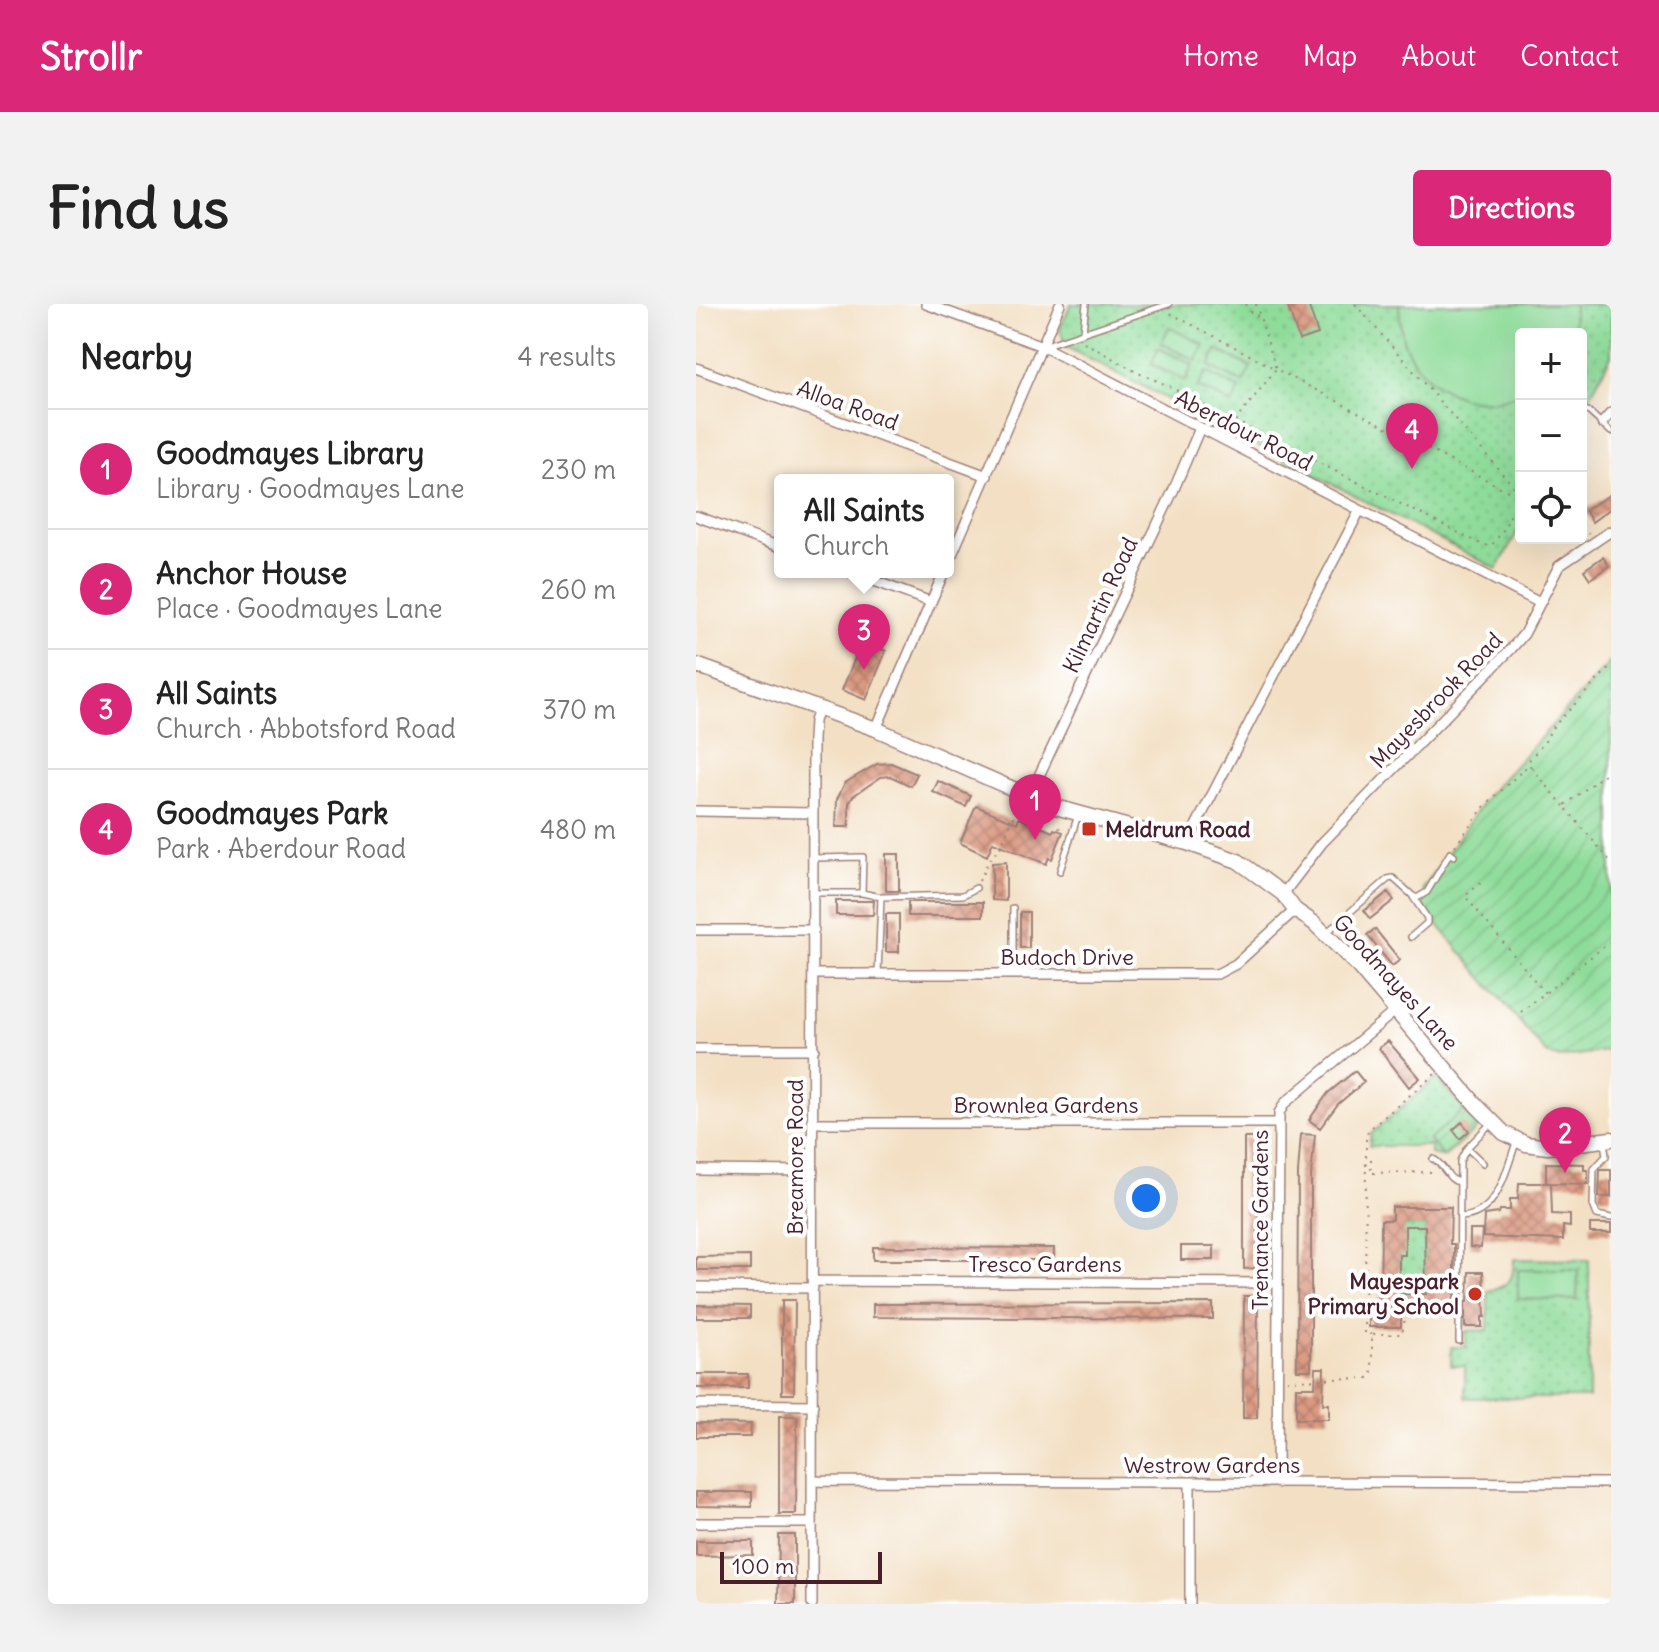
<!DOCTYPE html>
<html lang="en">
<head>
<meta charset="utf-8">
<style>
	:root { --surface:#fff; --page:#f2f2f2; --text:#222; --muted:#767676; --line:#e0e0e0; --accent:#db2777 }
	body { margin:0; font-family:Delius,sans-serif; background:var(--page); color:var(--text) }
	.controls { position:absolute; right:24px; top:24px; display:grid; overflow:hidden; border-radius:8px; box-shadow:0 8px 32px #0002 }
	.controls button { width:72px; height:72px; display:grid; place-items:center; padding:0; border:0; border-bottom:2px solid var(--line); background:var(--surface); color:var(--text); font:40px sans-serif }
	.scale { position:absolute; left:24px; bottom:20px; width:162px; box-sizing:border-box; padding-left:8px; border:4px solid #4a1f2b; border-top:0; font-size:22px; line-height:28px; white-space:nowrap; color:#4a1f2b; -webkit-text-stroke:6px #fff; paint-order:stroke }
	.you { position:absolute; left:450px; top:894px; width:28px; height:28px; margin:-20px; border:6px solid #fff; border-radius:50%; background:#1a73e8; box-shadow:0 0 0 12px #1a73e833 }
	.badge { display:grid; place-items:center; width:52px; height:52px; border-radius:50%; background:var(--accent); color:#fff; font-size:26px; font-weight:700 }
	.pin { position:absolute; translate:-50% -66px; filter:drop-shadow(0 2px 4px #0008) }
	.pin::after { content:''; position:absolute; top:42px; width:28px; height:24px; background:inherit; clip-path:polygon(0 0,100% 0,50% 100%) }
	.popup { position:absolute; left:78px; top:170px; width:180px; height:104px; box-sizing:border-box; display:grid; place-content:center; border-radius:8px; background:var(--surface); filter:drop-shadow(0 2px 6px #0005); font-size:26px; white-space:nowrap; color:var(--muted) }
	.popup b { font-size:30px; color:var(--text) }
	.popup::after { content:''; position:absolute; left:50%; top:100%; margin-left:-16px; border:16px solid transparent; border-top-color:var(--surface) }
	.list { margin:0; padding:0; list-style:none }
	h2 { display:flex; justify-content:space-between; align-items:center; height:104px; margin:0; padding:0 32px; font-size:34px }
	h2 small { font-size:26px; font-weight:400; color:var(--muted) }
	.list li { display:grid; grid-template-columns:52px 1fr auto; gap:24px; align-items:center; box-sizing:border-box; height:120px; padding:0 32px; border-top:2px solid var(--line) }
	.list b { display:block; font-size:30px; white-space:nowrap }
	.list p { margin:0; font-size:26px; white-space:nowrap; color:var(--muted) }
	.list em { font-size:26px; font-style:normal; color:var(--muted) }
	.icon { flex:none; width:44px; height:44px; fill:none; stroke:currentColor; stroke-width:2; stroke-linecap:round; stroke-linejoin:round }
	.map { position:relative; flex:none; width:915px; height:1300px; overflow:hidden; border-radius:8px }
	header { display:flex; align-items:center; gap:48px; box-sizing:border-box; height:112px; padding:0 40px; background:var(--accent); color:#fff }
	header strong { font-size:38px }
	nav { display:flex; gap:44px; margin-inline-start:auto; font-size:28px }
	.intro { display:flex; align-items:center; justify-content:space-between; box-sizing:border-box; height:192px; padding:0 48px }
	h1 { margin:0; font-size:56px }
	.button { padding:20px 36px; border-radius:8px; background:var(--accent); color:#fff; font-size:28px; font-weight:700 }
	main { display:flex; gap:48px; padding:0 48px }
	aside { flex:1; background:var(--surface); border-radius:8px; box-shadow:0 8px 32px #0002 }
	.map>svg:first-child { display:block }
	.grass { fill:url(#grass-dots); stroke:#6c7e62; stroke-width:2 }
	.garden { fill:url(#garden-furrows); stroke:#6c7e62; stroke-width:2 }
	.pitch { fill:#8edc9a; stroke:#6c7e62; stroke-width:2 }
	.building { fill:url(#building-cross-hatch); fill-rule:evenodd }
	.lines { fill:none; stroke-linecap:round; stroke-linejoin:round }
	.service-casing { stroke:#9e8078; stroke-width:8 }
	.minor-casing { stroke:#9e8078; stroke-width:12 }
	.secondary-casing { stroke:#9e8078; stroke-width:17 }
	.path { stroke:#9e8078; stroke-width:2; stroke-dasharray:2 6; stroke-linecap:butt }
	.service { stroke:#fff; stroke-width:5 }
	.minor { stroke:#fff; stroke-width:9 }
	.secondary { stroke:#fff; stroke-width:14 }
	.poi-dot { fill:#c8321e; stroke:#fff; stroke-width:3 }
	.labels { text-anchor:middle; stroke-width:8; stroke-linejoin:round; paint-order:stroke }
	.street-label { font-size:22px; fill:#4a1f2b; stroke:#fff }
	.poi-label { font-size:22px; font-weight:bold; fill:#4a1f2b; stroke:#fff; text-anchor:start }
</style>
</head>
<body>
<header>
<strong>Strollr</strong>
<nav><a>Home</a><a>Map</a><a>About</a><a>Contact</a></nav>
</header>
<div class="intro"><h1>Find us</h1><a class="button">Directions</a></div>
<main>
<aside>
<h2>Nearby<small>4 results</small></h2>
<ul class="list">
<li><span class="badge">1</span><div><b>Goodmayes Library</b><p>Library · Goodmayes Lane</p></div><em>230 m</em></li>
<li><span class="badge">2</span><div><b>Anchor House</b><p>Place · Goodmayes Lane</p></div><em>260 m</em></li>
<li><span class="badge">3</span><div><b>All Saints</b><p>Church · Abbotsford Road</p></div><em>370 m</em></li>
<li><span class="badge">4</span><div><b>Goodmayes Park</b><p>Park · Aberdour Road</p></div><em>480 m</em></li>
</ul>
</aside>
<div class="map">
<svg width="915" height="1300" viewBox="0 0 915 1300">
	<defs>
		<pattern id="grass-dots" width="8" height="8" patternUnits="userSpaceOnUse" patternTransform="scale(2)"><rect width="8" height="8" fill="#8edc9a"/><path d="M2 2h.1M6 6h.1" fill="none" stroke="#7cbc85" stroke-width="1.8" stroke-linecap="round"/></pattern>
		<pattern id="garden-furrows" width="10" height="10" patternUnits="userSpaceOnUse" patternTransform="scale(2)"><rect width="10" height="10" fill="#8edc9a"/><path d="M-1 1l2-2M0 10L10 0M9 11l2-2" fill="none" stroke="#7cbc85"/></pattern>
		<pattern id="building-cross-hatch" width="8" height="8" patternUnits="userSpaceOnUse" patternTransform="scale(2)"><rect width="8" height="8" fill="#db9a82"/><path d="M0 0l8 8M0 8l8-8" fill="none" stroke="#b47d6b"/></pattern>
	</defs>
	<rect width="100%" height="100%" fill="#fff"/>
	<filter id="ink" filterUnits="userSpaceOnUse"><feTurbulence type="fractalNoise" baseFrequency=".0125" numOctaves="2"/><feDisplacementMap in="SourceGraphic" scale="16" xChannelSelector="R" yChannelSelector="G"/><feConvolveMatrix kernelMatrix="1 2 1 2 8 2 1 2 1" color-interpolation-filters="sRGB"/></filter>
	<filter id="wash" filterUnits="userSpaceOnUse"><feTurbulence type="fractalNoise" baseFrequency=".006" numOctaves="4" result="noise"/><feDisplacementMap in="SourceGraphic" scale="32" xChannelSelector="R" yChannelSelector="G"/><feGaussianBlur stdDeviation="1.8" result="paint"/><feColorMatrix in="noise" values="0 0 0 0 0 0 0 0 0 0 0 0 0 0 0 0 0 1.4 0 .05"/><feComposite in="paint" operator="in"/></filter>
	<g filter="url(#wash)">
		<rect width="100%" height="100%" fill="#f3e0c4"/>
		<path class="grass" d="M375 0H915V52L885 109V30H825V222L801 265 370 43 364 25Z
			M740 774 768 806 733 836 748 853 735 850V842H673L675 830Z
			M703 922H729L730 990H703Z
			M818 955 893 956V1094H769V1062H755V1043H770V1027L792 1026V987C813 982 818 977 818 955Z"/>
		<path class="garden" d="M915 357V746L864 754 850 749 726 602 733 590 727 585 793 490Z
			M768 806 783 823 748 853 733 836Z"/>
		<path class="pitch" d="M703 0H878L877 30H825V90C815 92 804 96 795 97 759 99 724 75 710 43 704 31 704 13 703 0Z
			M473 23 508 41 500 57 465 39Z
			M463 44 497 61 489 77 455 60Z
			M521 46 555 63 547 79 513 62Z
			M510 68 544 85 536 100 502 83Z
			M822 966H882L881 996 822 995Z"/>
		<g id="blocks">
			<path class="building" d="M591 0H612L622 30 603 36Z
				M915 190V204L896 218 889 206Z
				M907 253 913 262 894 275 888 266Z
				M166 337 190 347 170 396 146 386Z
				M195 459 221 470 215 482 194 472 185 473 157 492 153 499V523H140L141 495 149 479 181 460Z
				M242 477 275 492 270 503 237 488Z
				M280 502 321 519 323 514 357 528 358 525 367 528 356 555 353 554 350 560 297 538 291 552 264 539Z
				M190 550H203V587H190Z
				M310 558V597L296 596V559Z
				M692 588 698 596 674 615 668 607Z
				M140 597H178L177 611H140Z
				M212 598H287V612H212Z
				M324 608H333V644H324Z
				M190 610H203V648H190Z
				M679 625 704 656 696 662 671 631Z
				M692 737 724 774 713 783 683 744Z
				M659 767 668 778 642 800 624 824 613 816 632 789Z
				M766 818 773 827 764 835 757 826Z
				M605 830 619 831 615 872V1066H601L602 869Z
				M548 834H562V964L548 965Z
				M850 859 888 860V866H892V880L850 879Z
				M904 866H915V893H903Z
				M823 879H855L856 910 874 911V923L867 922V936L787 933 788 911 803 909 804 906H814V895H822Z
				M696 903H755L754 940H758V1008H705V1023H673V1007H684L685 916H696ZM709 922H729L730 990H703V951H709Z
				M894 920H915V929H894Z
				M774 926H786L785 944 774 943Z
				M485 942H518V956H485Z
				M177 943 358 944V956H177Z
				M54 952V966H0V953Z
				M773 968H787L789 1013H786V1023H769V998H772Z
				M548 992H562L561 1114H547Z
				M86 996H99L98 1090H86Z
				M517 999V1015L177 1013V1000Z
				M0 1001 54 1002V1014H0Z
				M620 1064H628L627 1100H633V1115H600V1083H619Z
				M0 1070H52V1084H0Z
				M83 1112H101L100 1210H83Z
				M0 1119 55 1120 54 1133H0Z
				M0 1188H56V1203L0 1202Z
				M83 1231H99V1300H82Z
				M0 1237H57V1251L0 1252Z"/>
		</g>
	</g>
	<g filter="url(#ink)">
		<use href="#blocks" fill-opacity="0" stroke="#9e8078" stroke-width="2"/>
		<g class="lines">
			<defs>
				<path id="service" d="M387 27 390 0
					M347 42 473 0
					M892 107 915 128
					M118 554 167 553 166 589
					M364 567 382 511
					M118 589H166L185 593 267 591 280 584
					M317 604V670
					M630 629 692 575 697 574 717 592 721 594 731 588 754 549 758 552
					M715 633 731 619V614L717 593
					M182 670 185 593
					M908 837 910 852 898 865 897 901 901 911 915 914
					M771 844 787 859
					M737 855C749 860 751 877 764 878
					M764 913C803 912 810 865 821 836
					M763 1037 764 857 771 844 795 819"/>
				<path id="minor" d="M230 0 346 42 844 299
					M0 64 291 172
					M906 119 915 109
					M0 212 84 243
					M252 260 364 0
					M154 268 235 298
					M180 425 248 268
					M333 493 478 185 504 124
					M0 507 117 509
					M491 539 664 206
					M587 590 626 539 815 345 828 330 863 262 915 227
					M0 626H118
					M118 670H521L540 660 599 606
					M0 745H118
					M117 819H582
					M0 866 117 867
					M117 977 581 979
					M0 983 117 984
					M0 1100 117 1101
					M117 1177 915 1179
					M581 1179 583 809 589 799 699 707
					M0 1219H116
					M116 1300 117 436 118 417 122 406
					M494 1300V1179"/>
				<path id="secondary" d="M0 361 180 425 356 502 491 539 542 557 587 590 599 606 618 619 661 661 781 802 808 829 830 840 852 843 915 835"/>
			</defs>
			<use href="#service" class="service-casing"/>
			<use href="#minor" class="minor-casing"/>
			<use href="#secondary" class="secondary-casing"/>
			<path class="path" d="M550 0 555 9 562 12
				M560 0 580 65 825 194
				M659 0 825 191
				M388 38 440 68 471 81 531 114 538 115 545 110 580 65 472 8
				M539 117 787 241 795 242 806 228 824 193
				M885 225 893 230
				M835 463 832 459 834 455 850 436 855 425 915 362
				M915 465 868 502 915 558
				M363 525 366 518
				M759 542 789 502 829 464H836L868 502
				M283 577 293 556 305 542 322 502
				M785 579 769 592 849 689
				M825 708 915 637
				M675 855V869L741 868
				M676 1030H669L670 831 675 824 739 770
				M591 1076 672 1074 676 1070V1030H706L709 1014H757"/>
			<use href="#service" class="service"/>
			<use href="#minor" class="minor"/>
			<use href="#secondary" class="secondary"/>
		</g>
	</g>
	<g class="poi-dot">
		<rect x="385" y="517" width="16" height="16" rx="4"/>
		<circle cx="779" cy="990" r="8"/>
	</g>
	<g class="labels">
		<g class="street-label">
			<text transform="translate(152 101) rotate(20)" y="8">Alloa Road</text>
			<text transform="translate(548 126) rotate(27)" y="8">Aberdour Road</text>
			<text transform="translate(404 301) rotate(-65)" y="8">Kilmartin Road</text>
			<text transform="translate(740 396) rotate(-46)" y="8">Mayesbrook Road</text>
			<text x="371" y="661">Budoch Drive</text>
			<text transform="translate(700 678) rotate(48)" y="8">Goodmayes Lane</text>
			<text x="350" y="809">Brownlea Gardens</text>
			<text transform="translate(99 853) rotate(-90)" y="8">Breamore Road</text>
			<text transform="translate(564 916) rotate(-90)" y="8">Trenance Gardens</text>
			<text x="349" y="968">Tresco Gardens</text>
			<text x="516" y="1169">Westrow Gardens</text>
		</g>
		<g class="poi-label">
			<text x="409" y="533">Meldrum Road</text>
			<text x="763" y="985" text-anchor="end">Mayespark<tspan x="763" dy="25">Primary School</tspan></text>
		</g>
	</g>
</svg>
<div class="controls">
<button>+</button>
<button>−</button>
<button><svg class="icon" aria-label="locate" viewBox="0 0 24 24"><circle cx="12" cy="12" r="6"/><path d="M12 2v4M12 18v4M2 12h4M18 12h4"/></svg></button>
</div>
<div class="scale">100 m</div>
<div class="you"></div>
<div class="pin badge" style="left:339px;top:536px">1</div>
<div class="pin badge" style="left:869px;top:869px">2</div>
<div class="pin badge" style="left:168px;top:366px">3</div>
<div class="popup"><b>All Saints</b>Church</div>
<div class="pin badge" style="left:716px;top:165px">4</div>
</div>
</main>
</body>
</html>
